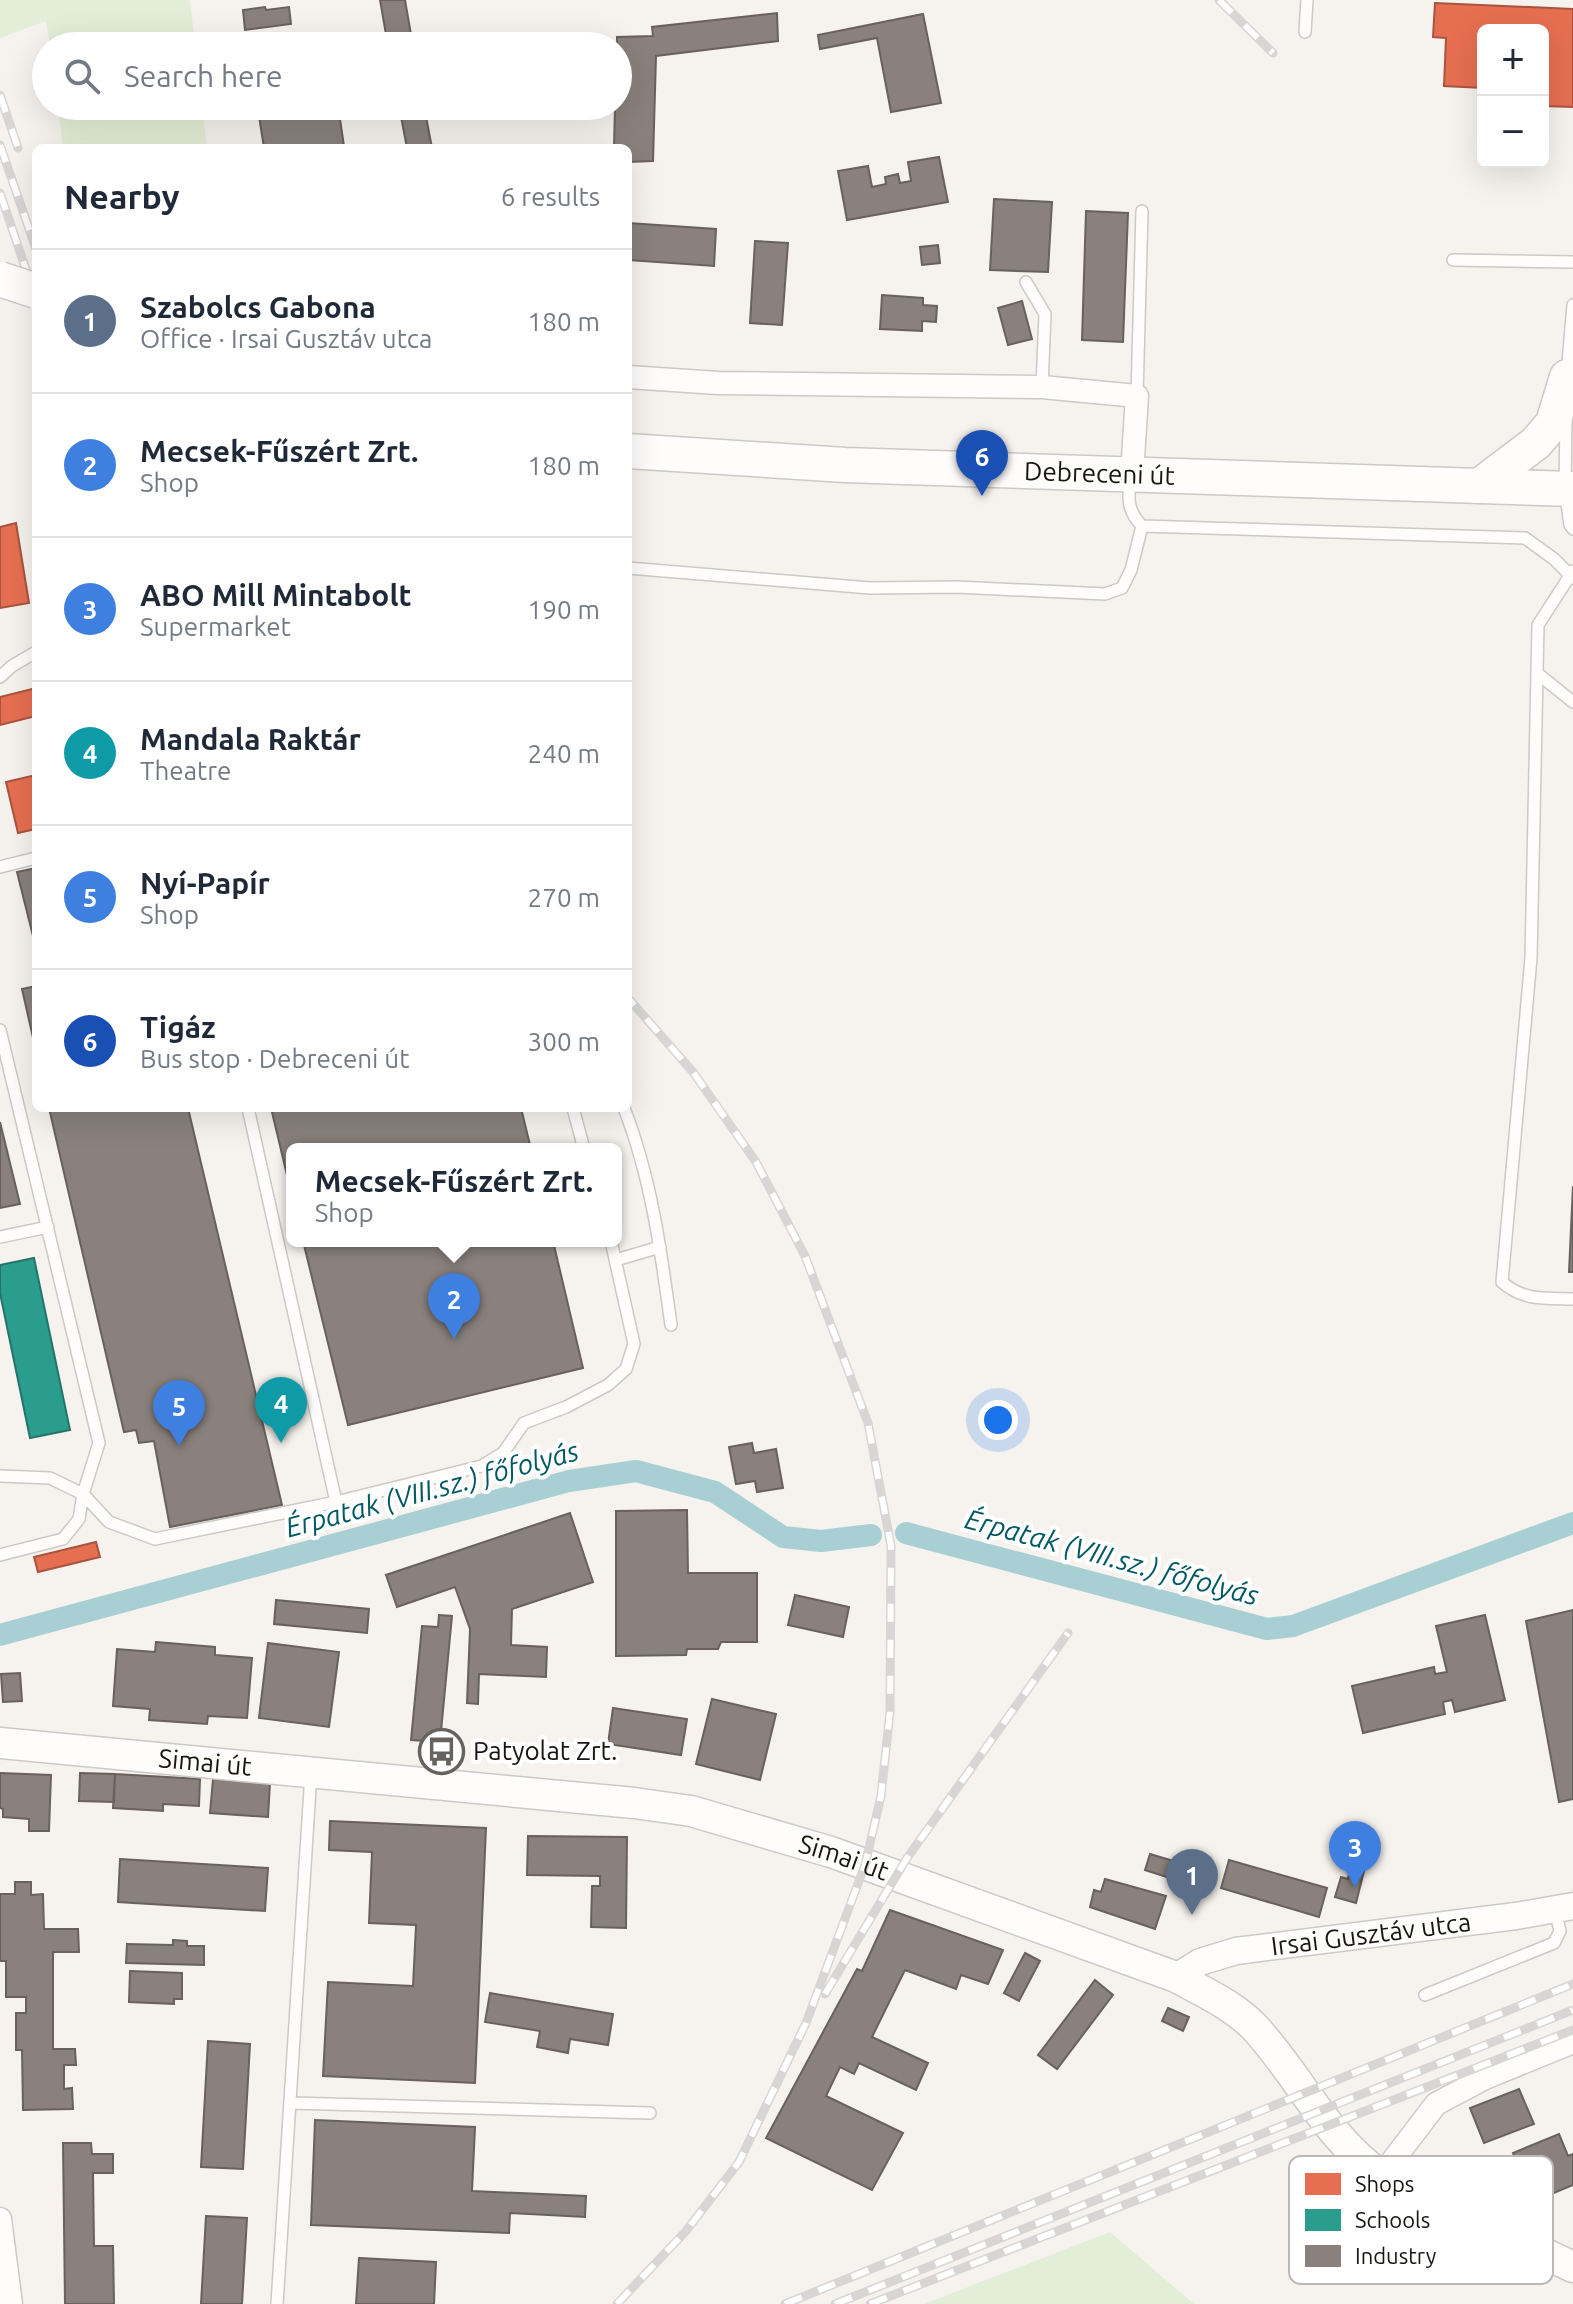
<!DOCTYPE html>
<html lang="en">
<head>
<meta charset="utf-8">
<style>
	:root { --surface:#fff; --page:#f6f6f7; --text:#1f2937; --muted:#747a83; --line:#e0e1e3; --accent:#111827 }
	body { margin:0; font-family:Ubuntu,sans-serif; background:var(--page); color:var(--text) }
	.controls { position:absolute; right:24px; top:24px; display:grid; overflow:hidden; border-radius:12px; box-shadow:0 8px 32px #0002 }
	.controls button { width:72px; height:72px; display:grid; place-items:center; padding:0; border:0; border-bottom:2px solid var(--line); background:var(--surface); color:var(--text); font:40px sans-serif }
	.you { position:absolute; left:998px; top:1420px; width:28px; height:28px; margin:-20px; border:6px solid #fff; border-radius:50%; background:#1a73e8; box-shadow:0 0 0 12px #1a73e833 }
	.badge { display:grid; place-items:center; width:52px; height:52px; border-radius:50%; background:var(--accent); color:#fff; font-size:26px; font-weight:700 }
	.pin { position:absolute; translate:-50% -66px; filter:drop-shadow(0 2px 4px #0008) }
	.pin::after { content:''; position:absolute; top:42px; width:28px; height:24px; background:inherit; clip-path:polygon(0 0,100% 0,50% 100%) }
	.popup { position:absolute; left:286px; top:1143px; width:336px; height:104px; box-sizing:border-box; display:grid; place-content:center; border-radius:12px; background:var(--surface); filter:drop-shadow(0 2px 6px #0005); font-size:26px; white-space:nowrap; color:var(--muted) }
	.popup b { font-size:30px; color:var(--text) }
	.popup::after { content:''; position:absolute; left:50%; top:100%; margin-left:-16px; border:16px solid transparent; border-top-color:var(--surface) }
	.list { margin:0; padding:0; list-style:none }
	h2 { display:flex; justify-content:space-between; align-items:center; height:104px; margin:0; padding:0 32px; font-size:34px }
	h2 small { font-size:26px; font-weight:400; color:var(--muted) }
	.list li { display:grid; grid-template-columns:52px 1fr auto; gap:24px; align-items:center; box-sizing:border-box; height:144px; padding:0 32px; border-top:2px solid var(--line) }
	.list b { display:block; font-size:30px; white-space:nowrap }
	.list p { margin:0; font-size:26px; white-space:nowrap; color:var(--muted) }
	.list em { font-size:26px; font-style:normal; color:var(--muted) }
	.icon { flex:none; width:44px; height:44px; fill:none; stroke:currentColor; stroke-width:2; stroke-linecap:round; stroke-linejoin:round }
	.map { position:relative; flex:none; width:1573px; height:2304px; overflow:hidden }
	.search { position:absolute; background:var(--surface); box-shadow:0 8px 32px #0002; left:32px; top:32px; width:600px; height:88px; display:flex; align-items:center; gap:20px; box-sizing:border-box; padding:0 28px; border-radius:44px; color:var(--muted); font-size:30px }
	.panel { position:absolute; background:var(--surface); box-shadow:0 8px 32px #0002; left:32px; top:144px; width:600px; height:968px; border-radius:12px }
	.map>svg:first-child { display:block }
	.green { fill:#e3eed8 }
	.shops { fill:#e76f51; stroke:#a9543e; stroke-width:2 }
	.schools { fill:#2a9d8f; stroke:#25746a; stroke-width:2 }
	.industry { fill:#8a817c; stroke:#68615c; stroke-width:2 }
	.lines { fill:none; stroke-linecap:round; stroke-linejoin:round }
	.canal { stroke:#a8d0d4; stroke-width:22 }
	.service-casing { stroke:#ccc9c6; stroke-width:14 }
	.minor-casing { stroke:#ccc9c6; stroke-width:25 }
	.tertiary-casing { stroke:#ccc9c6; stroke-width:29 }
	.secondary-casing { stroke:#ccc9c6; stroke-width:33 }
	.primary-casing { stroke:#ccc9c6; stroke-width:37 }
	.service { stroke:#fefdfc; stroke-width:11 }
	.minor { stroke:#fefdfc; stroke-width:22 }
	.tertiary { stroke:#fefdfc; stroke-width:26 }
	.secondary { stroke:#fefdfc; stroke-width:30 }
	.primary { stroke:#fefdfc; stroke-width:34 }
	.rail-casing { stroke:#d7d6d4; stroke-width:9 }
	.rail { stroke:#fff; stroke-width:6; stroke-dasharray:18; stroke-linecap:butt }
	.primary-bridge-casing { stroke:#ccc9c6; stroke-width:37; stroke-linecap:butt }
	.primary-bridge { stroke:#fefdfc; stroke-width:34 }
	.labels { text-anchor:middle; stroke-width:8; stroke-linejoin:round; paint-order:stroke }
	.street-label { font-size:26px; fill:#181512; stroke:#fff }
	.poi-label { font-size:26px; fill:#181512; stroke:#fff; text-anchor:start }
	.water-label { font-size:28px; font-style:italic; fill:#015962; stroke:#fff }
	.key { fill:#fff; stroke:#bab9b8; stroke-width:2 }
	.key-label { font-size:22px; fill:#181512 }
</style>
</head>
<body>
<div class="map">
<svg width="1573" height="2304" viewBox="0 0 1573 2304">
	<rect width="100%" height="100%" fill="#f6f2ee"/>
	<path class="green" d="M0 0H190L195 46H50L46 21 0 38Z
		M58 106H202L207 148H63Z
		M1110 2232 1194 2304H924Z"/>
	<path class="shops" d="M1435 3 1573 9V107L1543 106V30H1483V88L1444 86 1446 38 1433 37Z
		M16 523 29 603 0 608V527Z
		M36 688V716L0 725V697Z
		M36 775V829L18 833 6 782Z
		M96 1542 100 1557 38 1572 34 1557Z"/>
	<path class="schools" d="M34 1258 70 1430 30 1438 0 1293V1265Z"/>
	<path class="industry" d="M380 0H405L413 46H388Z
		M265 7 266 10 289 7 291 24 245 30 243 10Z
		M777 13 778 41 656 56 653 161 628 162V148H614L615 106H618L617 37 653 36 652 27Z
		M923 14 941 103 891 112 877 38 820 49 818 35Z
		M338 40 339 46H320L319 43Z
		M324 106H338L344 146 264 148 259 116Z
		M399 106H424L432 148H407Z
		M939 157 948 202 847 220 838 171 868 166 872 187 886 184 885 177 898 174 900 183 911 181 908 162Z
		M994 199 1052 202 1048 272 990 270Z
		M1086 211 1128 213 1123 342 1082 340Z
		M628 223 716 229 714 266 628 260V266Z
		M755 241 788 243 782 325 750 323Z
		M938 245 940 263 922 265 920 247Z
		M882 295 923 298V305L937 306 936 322 922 321V331L880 329Z
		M1022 301 1032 339 1008 345 998 308Z
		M36 868V948L17 872Z
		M36 986V1051L22 989Z
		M49 1108H188L282 1505 170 1527 154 1441 139 1443 136 1430 124 1432Z
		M271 1108H521L531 1149H292V1196Z
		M0 1122 20 1204 0 1208Z
		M1573 1186V1272H1569Z
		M303 1241H553L583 1368 348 1425Z
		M752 1443 754 1453 776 1449 783 1488 757 1492 755 1481 736 1484 729 1447Z
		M687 1510 688 1573H757V1642H721L718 1649H687L686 1655 616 1656V1511Z
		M570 1513 593 1582 512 1609 511 1645 547 1647 546 1677 479 1674 478 1704 467 1703 470 1629 455 1587 397 1607 386 1575Z
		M795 1595 849 1607 843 1637 788 1625Z
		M276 1600 369 1609 367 1633 274 1624Z
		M1573 1610V1799L1559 1802 1526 1621Z
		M439 1615 452 1616 440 1742 411 1740 422 1626 438 1627Z
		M1485 1615 1505 1700 1455 1712 1452 1700 1443 1702 1445 1714 1363 1733 1352 1686 1434 1667 1435 1674 1447 1672 1436 1626Z
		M156 1642 215 1647V1655L252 1658 247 1718 208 1716 207 1724 149 1720 150 1709 113 1706 117 1649 155 1652Z
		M268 1643 339 1652 329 1727 259 1718Z
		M20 1673 22 1701 3 1702 1 1674Z
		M712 1699 776 1714 760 1780 696 1764Z
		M613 1708 687 1719 681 1755 608 1744Z
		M0 1773 51 1775 49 1831H29V1819L3 1817V1809L0 1808Z
		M80 1773 115 1774 114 1802 79 1801Z
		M115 1774 200 1779 199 1806 163 1804V1811L113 1808Z
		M213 1779 270 1783 268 1817 210 1813Z
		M330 1821 486 1828 475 2083 323 2076 328 1982 413 1986 416 1925 369 1923 372 1852 329 1850Z
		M528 1836 627 1837 626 1928 591 1927 592 1886H600V1876L527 1875Z
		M1150 1854 1180 1863 1176 1880 1145 1870Z
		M120 1859 268 1868 265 1911 118 1902Z
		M1352 1859 1366 1863 1356 1903 1335 1897 1341 1877 1348 1879Z
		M1229 1860 1327 1888 1319 1917 1221 1888Z
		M1193 1867 1211 1873 1205 1894 1187 1888Z
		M1105 1879 1166 1896 1155 1929 1090 1907 1094 1890 1101 1892Z
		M15 1882H31V1895L43 1894 44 1929H78L79 1952H53V2049H75L76 2065H64V2089L72 2088 73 2109 23 2110 22 2050H16V2013H26V1997H6V1961H0V1894H15Z
		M890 1910 1003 1950 988 1984 961 1975 956 1989 905 1970 872 2037 928 2063 916 2090 859 2063 854 2074 840 2067 826 2096 903 2133 872 2190 766 2138 857 1969 862 1971Z
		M173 1940 187 1941V1946H204V1965L126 1963 127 1944 173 1945Z
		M1025 1953 1040 1961 1019 2001 1004 1993Z
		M130 1971 182 1973V1999H174V2004L129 2002Z
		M1095 1980 1113 1995 1057 2069 1038 2055Z
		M490 1993 613 2014 608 2045 570 2039 568 2053 537 2047 540 2031 485 2022Z
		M1168 2008 1189 2017 1183 2031 1162 2021Z
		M208 2041 250 2044 243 2169 201 2167Z
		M1519 2089 1534 2124 1484 2143 1470 2108Z
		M315 2120 475 2127 472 2191 586 2196 585 2217 510 2213 509 2233 311 2225Z
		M1559 2134 1568 2156 1573 2154V2185L1542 2198 1532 2173 1523 2177 1513 2153Z
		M63 2143H91L92 2154H113V2173H93L94 2246H113L114 2304H65Z
		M206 2216 247 2218 242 2304H201Z
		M359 2258 436 2262 434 2304H356Z"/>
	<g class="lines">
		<path class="canal" d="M906 1533 1267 1629 1293 1626 1573 1523
			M0 1635 569 1481 636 1471 715 1492 783 1537 821 1541 871 1535"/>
		<defs>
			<path id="service" d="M1305 32 1307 0
				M1453 260 1573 262
				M1026 282 1045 314 1042 387
				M1567 374 1573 305
				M1137 396 1142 211
				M1566 419 1565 489 1570 525 1573 529
				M1131 479C1127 498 1128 512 1142 526L1525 538 1554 559 1573 578
				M628 568 870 588 957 587 1105 594 1122 588 1131 570 1142 526
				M1573 571 1538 625 1531 958 1502 1282C1523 1301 1546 1298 1573 1299
				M1537 673 1573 702
				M0 677 12 666 36 652
				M0 867 36 858
				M0 1030 99 1443 83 1494 79 1519 63 1539 0 1555
				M248 1108 336 1502
				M573 1108 584 1149
				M624 1108C651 1177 661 1251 671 1325
				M0 1237 48 1227
				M616 1260 660 1247
				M0 1476 50 1478 83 1494 109 1522 155 1539 336 1502 482 1466 503 1453 524 1423 566 1407 608 1385 626 1369 634 1344 611 1241
				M1425 1995 1554 1943 1560 1931 1555 1910
				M290 2103 650 2113
				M277 2304 311 1773"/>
			<path id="minor" d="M628 377 718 383 1042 387 1137 396 1132 474
				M1381 2176 1436 2104 1485 2078 1573 2042
				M0 2219 11 2304"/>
			<g id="tertiary">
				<path id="s1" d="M1176 1977 1200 1962 1236 1951 1516 1916 1573 1906"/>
			</g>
			<g id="secondary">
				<path id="s2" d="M0 1743 634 1803 691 1811 831 1852 1176 1977C1204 1992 1237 2007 1258 2031 1303 2082 1325 2135 1381 2176L1573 2267"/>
			</g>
			<g id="primary">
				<path id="s3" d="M628 451 845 465 1573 489"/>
				<path d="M1479 486 1536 443 1553 423 1567 377"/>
			</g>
		</defs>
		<use href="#service" class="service-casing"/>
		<use href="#minor" class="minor-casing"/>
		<use href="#tertiary" class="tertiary-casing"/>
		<use href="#secondary" class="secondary-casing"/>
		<use href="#primary" class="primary-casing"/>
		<use href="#service" class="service"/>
		<use href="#minor" class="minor"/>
		<use href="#tertiary" class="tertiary"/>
		<use href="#secondary" class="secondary"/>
		<use href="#primary" class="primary"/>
		<defs>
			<path id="rail" d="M1219 0 1273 53
				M0 95 18 148
				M0 145 36 249
				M0 193 36 299
				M825 1994 907 1858 1068 1633
				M617 2304 686 2231 739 2162 806 2023 865 1865 881 1796 890 1712 891 1546 868 1423 805 1256 756 1162 693 1072 628 998
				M785 2304 1573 1984
				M835 2304 1573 2010
				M870 2304 1573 2030"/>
		</defs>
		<use href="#rail" class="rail-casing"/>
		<use href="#rail" class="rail"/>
		<defs>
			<path id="primary-bridge" d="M0 279 36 291"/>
		</defs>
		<use href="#primary-bridge" class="primary-bridge-casing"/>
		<use href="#primary-bridge" class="primary-bridge"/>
	</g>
	<defs>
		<symbol id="bus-ring" viewBox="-11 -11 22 22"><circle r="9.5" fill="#fff" stroke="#66625f" stroke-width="1.5"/><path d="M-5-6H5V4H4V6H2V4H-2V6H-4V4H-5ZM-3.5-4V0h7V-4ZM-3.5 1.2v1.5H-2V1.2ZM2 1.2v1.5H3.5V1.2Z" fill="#66625f"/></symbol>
	</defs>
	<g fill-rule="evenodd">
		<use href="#bus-ring" x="416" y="1726" width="51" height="51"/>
	</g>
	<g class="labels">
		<g class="street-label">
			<text dy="9" stroke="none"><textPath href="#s3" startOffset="472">Debreceni út</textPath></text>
			<text dy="9" stroke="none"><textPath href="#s2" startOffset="206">Simai út</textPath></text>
			<text dy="9" stroke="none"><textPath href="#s2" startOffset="854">Simai út</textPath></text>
			<text dy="9" stroke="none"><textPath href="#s1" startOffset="202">Irsai Gusztáv utca</textPath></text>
		</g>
		<g class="poi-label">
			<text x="473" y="1760">Patyolat Zrt.</text>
		</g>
		<g class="water-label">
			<text transform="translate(432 1489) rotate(-15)" y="10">Érpatak (VIII.sz.) főfolyás</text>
			<text transform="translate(1112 1557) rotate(15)" y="10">Érpatak (VIII.sz.) főfolyás</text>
		</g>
	</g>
	<rect x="1289" y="2156" width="264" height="128" rx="12" class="key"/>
	<rect x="1305" y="2173" width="36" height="22" fill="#e76f51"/>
	<rect x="1305" y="2209" width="36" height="22" fill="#2a9d8f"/>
	<rect x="1305" y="2245" width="36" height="22" fill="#8a817c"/>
	<g class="key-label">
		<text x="1355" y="2192">Shops</text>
		<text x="1355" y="2228">Schools</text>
		<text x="1355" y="2264">Industry</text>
	</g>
</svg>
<div class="controls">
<button>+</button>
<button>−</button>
</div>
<div class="you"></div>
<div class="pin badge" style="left:1192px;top:1915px;background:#5c6f8a">1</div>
<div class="pin badge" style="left:454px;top:1339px;background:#3f7fe0">2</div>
<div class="popup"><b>Mecsek-Fűszért Zrt.</b>Shop</div>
<div class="pin badge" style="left:1355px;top:1887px;background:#3f7fe0">3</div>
<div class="pin badge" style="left:281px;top:1443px;background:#0f9aa8">4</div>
<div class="pin badge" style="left:179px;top:1446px;background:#3f7fe0">5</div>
<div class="pin badge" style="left:982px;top:496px;background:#1a4fb4">6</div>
<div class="search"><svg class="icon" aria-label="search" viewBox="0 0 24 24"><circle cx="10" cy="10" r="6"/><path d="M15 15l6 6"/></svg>Search here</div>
<section class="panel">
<h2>Nearby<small>6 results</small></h2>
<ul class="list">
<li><span class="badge" style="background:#5c6f8a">1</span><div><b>Szabolcs Gabona</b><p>Office · Irsai Gusztáv utca</p></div><em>180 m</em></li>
<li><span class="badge" style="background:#3f7fe0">2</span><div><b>Mecsek-Fűszért Zrt.</b><p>Shop</p></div><em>180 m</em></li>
<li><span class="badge" style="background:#3f7fe0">3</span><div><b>ABO Mill Mintabolt</b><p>Supermarket</p></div><em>190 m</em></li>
<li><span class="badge" style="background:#0f9aa8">4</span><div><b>Mandala Raktár</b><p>Theatre</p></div><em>240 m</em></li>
<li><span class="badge" style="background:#3f7fe0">5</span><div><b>Nyí-Papír</b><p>Shop</p></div><em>270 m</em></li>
<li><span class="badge" style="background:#1a4fb4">6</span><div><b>Tigáz</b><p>Bus stop · Debreceni út</p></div><em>300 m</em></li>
</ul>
</section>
</div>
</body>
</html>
